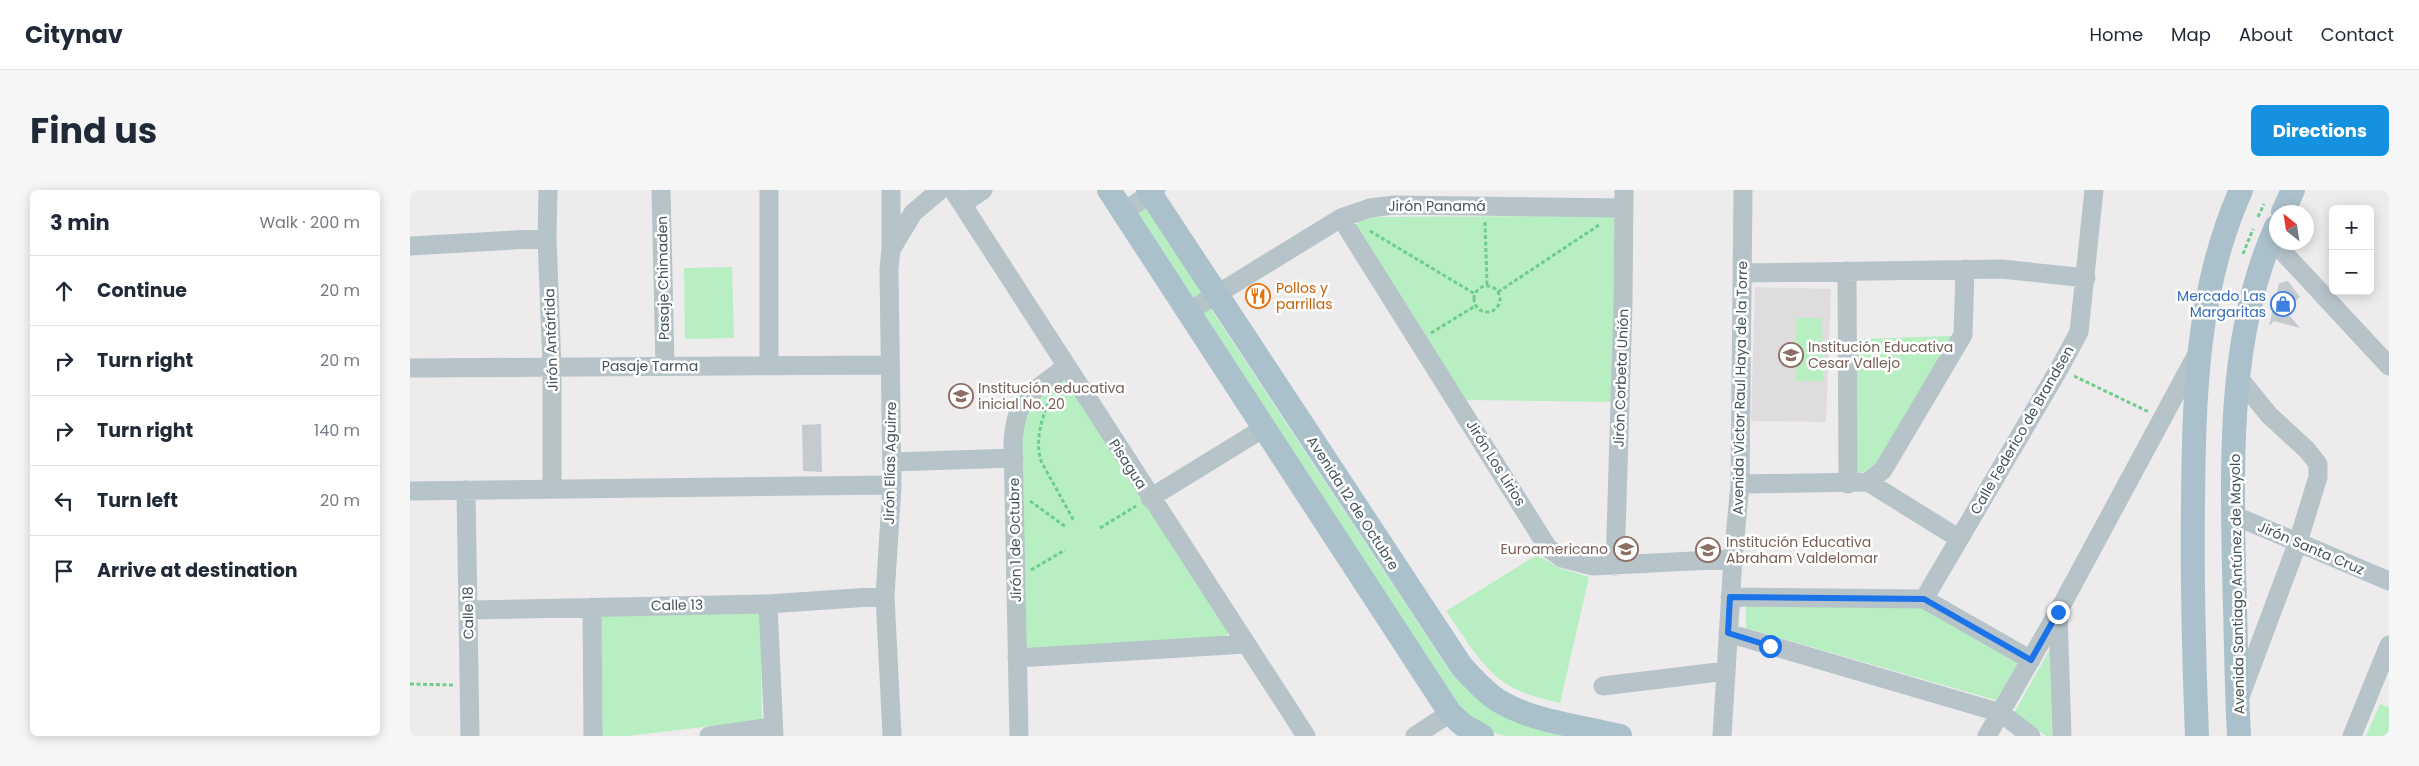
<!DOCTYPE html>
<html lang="en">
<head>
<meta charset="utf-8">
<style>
	:root { --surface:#fff; --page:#f6f6f7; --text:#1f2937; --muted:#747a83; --line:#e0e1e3; --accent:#1492df }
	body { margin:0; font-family:Poppins,sans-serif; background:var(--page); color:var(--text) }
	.controls { position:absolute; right:15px; top:15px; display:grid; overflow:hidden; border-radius:8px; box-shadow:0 2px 12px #0003 }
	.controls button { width:45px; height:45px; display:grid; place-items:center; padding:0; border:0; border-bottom:1px solid var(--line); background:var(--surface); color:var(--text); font:25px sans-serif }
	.compass { position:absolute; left:1859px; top:15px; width:45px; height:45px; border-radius:50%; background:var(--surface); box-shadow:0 2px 12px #0003; rotate:330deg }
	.stop { position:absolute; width:15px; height:15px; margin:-11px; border:4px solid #1a73e8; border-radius:50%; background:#fff }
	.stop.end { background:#1a73e8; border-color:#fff; box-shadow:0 1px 5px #0008 }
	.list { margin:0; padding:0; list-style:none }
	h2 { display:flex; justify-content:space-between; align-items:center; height:65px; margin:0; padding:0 20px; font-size:21px }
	h2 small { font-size:16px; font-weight:400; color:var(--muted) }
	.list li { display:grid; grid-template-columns:32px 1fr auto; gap:15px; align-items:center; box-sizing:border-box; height:70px; padding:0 20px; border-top:1px solid var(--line) }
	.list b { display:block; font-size:19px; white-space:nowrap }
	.list em { font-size:16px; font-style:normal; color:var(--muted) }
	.icon { flex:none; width:28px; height:28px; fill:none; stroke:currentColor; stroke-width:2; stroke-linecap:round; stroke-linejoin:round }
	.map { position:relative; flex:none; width:1979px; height:546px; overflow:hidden; border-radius:8px }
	header { display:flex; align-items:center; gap:30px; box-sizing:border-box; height:70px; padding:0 25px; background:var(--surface); border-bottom:1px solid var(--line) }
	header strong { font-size:24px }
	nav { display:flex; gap:28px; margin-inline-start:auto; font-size:18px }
	.intro { display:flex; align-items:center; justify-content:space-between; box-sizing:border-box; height:120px; padding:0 30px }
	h1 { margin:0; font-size:35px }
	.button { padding:12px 22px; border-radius:8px; background:var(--accent); color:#fff; font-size:18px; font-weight:700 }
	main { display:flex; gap:30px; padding:0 30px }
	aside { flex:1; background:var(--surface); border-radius:8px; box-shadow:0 2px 12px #0003 }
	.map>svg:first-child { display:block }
	.education { fill:#dfdcde }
	.green { fill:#b7efc2 }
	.building { fill:#c5cacf }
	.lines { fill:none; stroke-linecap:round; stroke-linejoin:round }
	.path { stroke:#6ecd8d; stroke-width:3; stroke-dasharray:4 2.5; stroke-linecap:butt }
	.minor { stroke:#b6c3c9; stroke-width:19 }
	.major { stroke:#aac1cc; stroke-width:24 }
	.route { stroke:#1a73e8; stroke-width:6 }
	.labels { text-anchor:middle; stroke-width:5; stroke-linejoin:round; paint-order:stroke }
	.street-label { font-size:14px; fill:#435359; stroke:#fff }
	.food-label { font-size:14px; fill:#c56008; stroke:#fff; text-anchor:start }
	.shop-label { font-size:14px; fill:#366cbe; stroke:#fff; text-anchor:end }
	.education-label { font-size:14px; fill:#785e54; stroke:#fff; text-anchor:start }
</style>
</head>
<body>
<header>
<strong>Citynav</strong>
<nav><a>Home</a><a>Map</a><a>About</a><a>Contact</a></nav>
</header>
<div class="intro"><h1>Find us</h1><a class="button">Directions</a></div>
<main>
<aside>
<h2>3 min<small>Walk · 200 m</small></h2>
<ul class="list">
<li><svg class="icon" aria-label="ahead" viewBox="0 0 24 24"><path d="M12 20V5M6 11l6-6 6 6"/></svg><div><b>Continue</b></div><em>20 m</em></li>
<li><svg class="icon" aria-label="right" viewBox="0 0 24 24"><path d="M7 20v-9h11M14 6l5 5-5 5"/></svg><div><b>Turn right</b></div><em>20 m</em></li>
<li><svg class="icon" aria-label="right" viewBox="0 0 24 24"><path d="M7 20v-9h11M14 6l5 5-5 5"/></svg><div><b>Turn right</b></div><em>140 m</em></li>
<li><svg class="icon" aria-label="left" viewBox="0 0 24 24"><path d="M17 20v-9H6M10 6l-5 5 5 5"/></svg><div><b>Turn left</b></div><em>20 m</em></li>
<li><svg class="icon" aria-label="arrive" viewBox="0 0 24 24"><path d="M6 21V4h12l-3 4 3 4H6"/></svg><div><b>Arrive at destination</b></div></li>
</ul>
</aside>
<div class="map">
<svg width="1979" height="546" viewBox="0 0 1979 546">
	<rect width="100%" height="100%" fill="#eeebec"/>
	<path class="education" d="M1345 97 1421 99 1416 232 1341 231Z"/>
	<path class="green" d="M729 18H736L791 101V108H784L729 24Z
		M1204 26 1205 212 1056 210 947 42 946 34 958 27Z
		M322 77 324 148 275 149 274 78Z
		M801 119 1041 483C1077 519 1103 535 1152 546H1095L1079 541 1055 525 793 123 794 120Z
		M1386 128H1412L1413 191H1386Z
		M1542 146 1464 280 1446 283V149Z
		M645 189 658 191 818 442 816 450 613 460 610 230 619 210Z
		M1127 365 1150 378 1179 387 1150 513C1131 508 1111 504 1095 493 1070 476 1054 446 1036 421Z
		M1336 413 1517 416 1613 471 1592 512 1336 438Z
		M350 419 352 530 217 546H192L189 425Z
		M1640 459 1642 546H1636L1604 523Z
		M1970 514 1979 517V546H1956Z"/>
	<path class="building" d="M1878 91 1890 107 1875 120 1890 138 1864 131 1859 136 1869 93Z
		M411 234 412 282 393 281 392 235Z"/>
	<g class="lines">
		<path class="path" d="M1848 27 1854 14
			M1075 32 1077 96
			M960 41 1065 104
			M1833 64 1843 39
			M1064 109a13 13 0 1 1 26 0a13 13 0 1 1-26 0Z
			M1088 102 1189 35
			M1021 143 1065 116
			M1664 186 1739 222
			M638 212C631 233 625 250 631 271L664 331
			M620 311 656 337
			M690 338 726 316
			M621 380 655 360
			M0 494 44 495"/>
		<path class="minor" d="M138 0 137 48 142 177V299
			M251 0 255 176
			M481 0V59L479 79 482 295 475 406 482 546
			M543 0 896 546
			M553 14 573 0
			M713 22 746 0
			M931 28 1138 358 1152 368 1183 376 1323 369
			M1861 49 1979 176
			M0 56 137 48
			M482 58 503 23 530 0
			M1437 81 1438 294
			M1333 83 1592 79 1676 88
			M778 122 931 28 960 18 984 15 1214 18
			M359 175V0
			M0 178 480 175
			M1829 188 1859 225 1897 260 1908 274V287L1888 352 1830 507
			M482 272 604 268
			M1458 292 1548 348
			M1330 294 1458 292 1473 280 1553 145 1555 79
			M56 300 60 546
			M0 301 482 295
			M740 308 854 238
			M1823 325 1979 391
			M1205 376 1213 114 1214 0
			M1320 407 1514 409 1621 470
			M1514 409 1649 179 1669 142 1684 0
			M358 414 364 546
			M182 417 183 546
			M59 420 358 414 475 406
			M1648 424 1652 546
			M1318 443 1591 523 1621 546
			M607 468 836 454
			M1193 496 1316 481
			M299 546 362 537
			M609 546 603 252C607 202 621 206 655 177
			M1005 546 1040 523
			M1312 546 1323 369 1330 294 1333 0
			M1577 546 1648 422 1787 164
			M1942 546 1979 455"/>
		<path class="major" d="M699 0 1040 523 1053 535 1072 546
			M738 0 1052 477C1064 489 1074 502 1089 511 1124 532 1170 536 1210 546
			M1873 22 1883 0
			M1787 546C1784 469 1782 392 1783 315 1784 207 1786 101 1831 0
			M1829 546C1826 492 1826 438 1824 383 1822 268 1818 144 1866 37"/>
	</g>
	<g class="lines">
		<path class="route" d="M1360 456 1318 443 1320 407 1514 409 1621 470 1648 422"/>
	</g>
	<defs>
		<symbol id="restaurant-ring" viewBox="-11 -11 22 22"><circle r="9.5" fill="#fff" stroke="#e8710a" stroke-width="1.5"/><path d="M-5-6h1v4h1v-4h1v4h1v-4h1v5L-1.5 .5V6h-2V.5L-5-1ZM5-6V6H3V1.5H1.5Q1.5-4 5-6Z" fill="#e8710a"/></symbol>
		<symbol id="shop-ring" viewBox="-11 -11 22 22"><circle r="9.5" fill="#fff" stroke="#3f7fe0" stroke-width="1.5"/><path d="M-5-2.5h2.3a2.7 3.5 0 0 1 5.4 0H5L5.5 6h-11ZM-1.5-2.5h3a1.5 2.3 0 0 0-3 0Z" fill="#3f7fe0"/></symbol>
		<symbol id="school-ring" viewBox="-11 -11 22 22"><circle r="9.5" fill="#fff" stroke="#8d6e63" stroke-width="1.5"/><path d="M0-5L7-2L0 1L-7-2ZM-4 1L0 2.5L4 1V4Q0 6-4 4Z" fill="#8d6e63"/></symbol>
	</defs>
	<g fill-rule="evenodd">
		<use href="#restaurant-ring" x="834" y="92" width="28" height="28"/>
		<use href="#shop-ring" x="1859" y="100" width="28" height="28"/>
		<use href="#school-ring" x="1367" y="151" width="28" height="28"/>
		<use href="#school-ring" x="537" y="192" width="28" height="28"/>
		<use href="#school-ring" x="1202" y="345" width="28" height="28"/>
		<use href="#school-ring" x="1284" y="346" width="28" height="28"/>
	</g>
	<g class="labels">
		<g class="street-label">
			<text x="1027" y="21">Jirón Panamá</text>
			<text transform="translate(253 88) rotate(-91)" y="5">Pasaje Chimaden</text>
			<text transform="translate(141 150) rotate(-92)" y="5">Jirón Antártida</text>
			<text x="240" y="181">Pasaje Tarma</text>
			<text transform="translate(1211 188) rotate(-88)" y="5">Jirón Corbeta Unión</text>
			<text transform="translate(1330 198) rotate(-89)" y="5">Avenida Victor Raul Haya de la Torre</text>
			<text transform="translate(1612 240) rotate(-60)" y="5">Calle Federico de Brandsen</text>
			<text transform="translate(480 273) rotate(-89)" y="5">Jirón Elías Aguirre</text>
			<text transform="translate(1086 273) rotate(58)" y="5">Jirón Los Lirios</text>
			<text transform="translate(718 274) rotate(57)" y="5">Pisagua</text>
			<text transform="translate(943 313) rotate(57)" y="5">Avenida 12 de Octubre</text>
			<text transform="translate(605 350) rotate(-91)" y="5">Jirón 1 de Octubre</text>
			<text transform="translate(1901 358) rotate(23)" y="5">Jirón Santa Cruz</text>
			<text transform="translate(1827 394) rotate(-91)" y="5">Avenida Santiago Antúnez de Mayolo</text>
			<text transform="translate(267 415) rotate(-1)" y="5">Calle 13</text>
			<text transform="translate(58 423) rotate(-91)" y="5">Calle 18</text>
		</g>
		<g class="food-label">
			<text x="866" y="103">Pollos y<tspan x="866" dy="16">parrillas</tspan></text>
		</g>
		<g class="shop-label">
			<text x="1856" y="111">Mercado Las<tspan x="1856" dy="16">Margaritas</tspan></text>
		</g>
		<g class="education-label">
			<text x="1398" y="162">Institución Educativa<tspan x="1398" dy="16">Cesar Vallejo</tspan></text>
			<text x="568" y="203">Institución educativa<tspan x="568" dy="16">inicial No. 20</tspan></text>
			<text x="1316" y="357">Institución Educativa<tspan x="1316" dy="16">Abraham Valdelomar</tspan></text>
			<text x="1198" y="364" text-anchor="end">Euroamericano</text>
		</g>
	</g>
</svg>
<div class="controls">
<button>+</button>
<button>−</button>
</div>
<svg class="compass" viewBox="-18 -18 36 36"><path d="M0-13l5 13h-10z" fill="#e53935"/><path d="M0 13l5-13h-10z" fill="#747a83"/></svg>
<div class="stop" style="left:1360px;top:456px"></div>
<div class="stop end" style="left:1648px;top:422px"></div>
</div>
</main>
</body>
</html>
